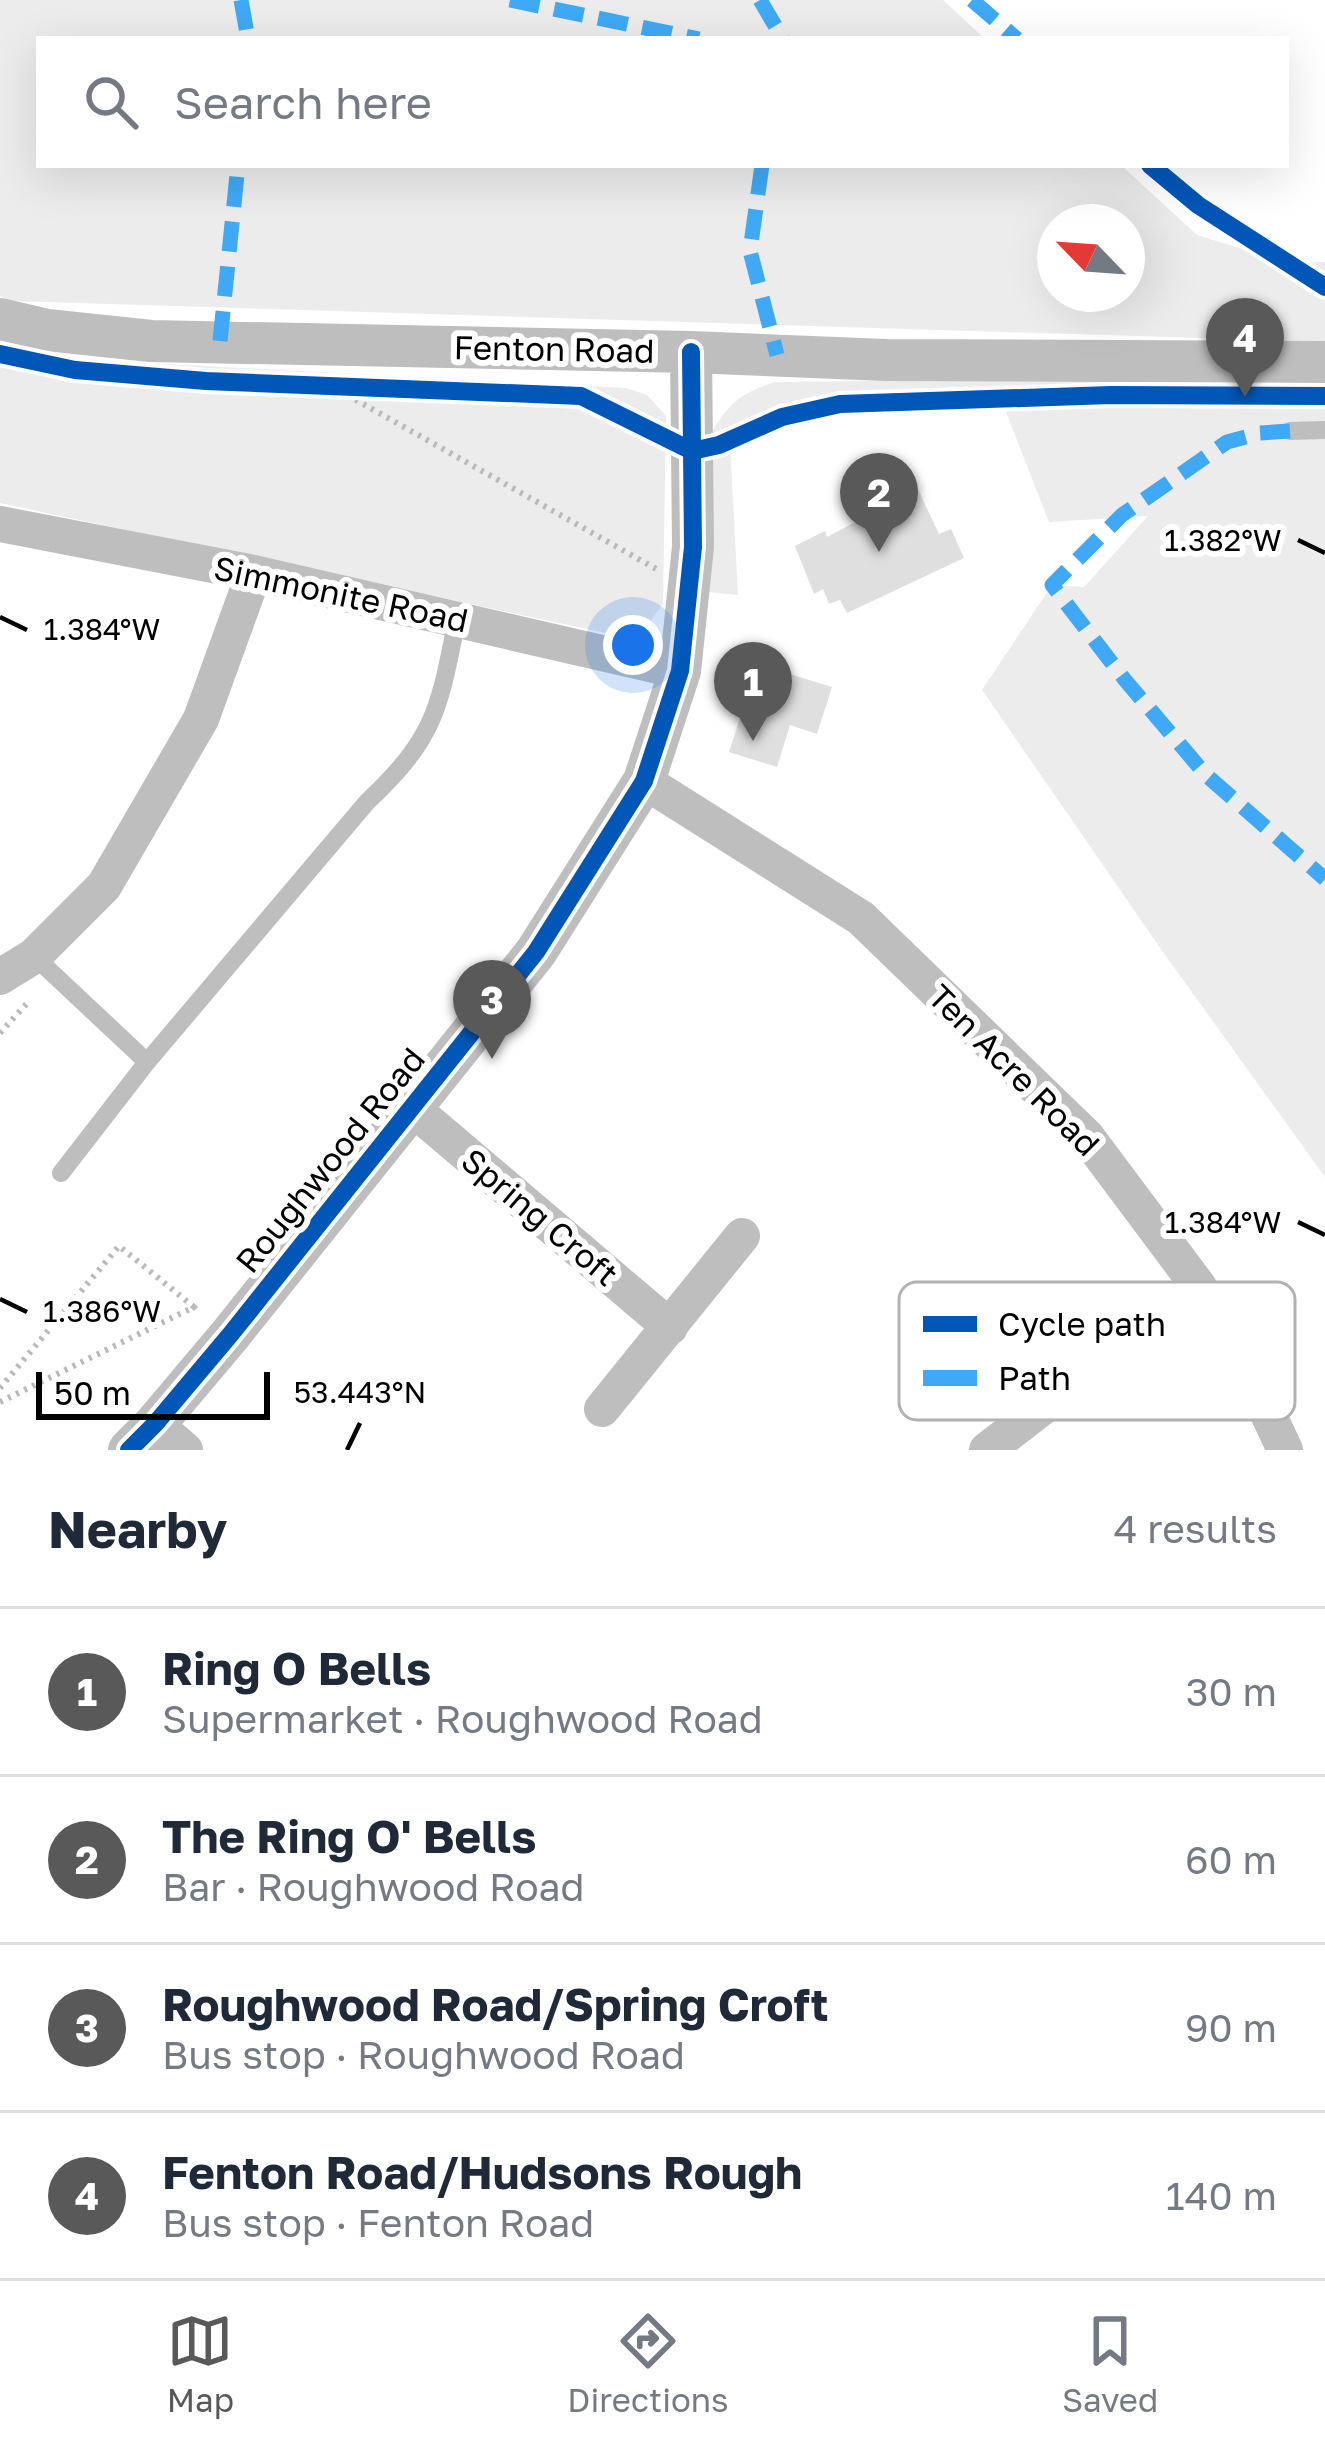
<!DOCTYPE html>
<html lang="en">
<head>
<meta charset="utf-8">
<style>
	:root { --surface:#fff; --page:#f2f2f3; --text:#1f2937; --muted:#747a83; --line:#e0e1e3; --accent:#595959 }
	body { margin:0; font-family:"Golos Text",sans-serif; background:var(--page); color:var(--text) }
	.compass { position:absolute; left:1037px; top:204px; width:108px; height:108px; border-radius:50%; background:var(--surface); box-shadow:0 12px 48px #0002; rotate:295deg }
	.scale { position:absolute; left:36px; bottom:30px; width:234px; box-sizing:border-box; padding-left:12px; border:6px solid #000; border-top:0; font-size:33px; line-height:42px; white-space:nowrap; color:#000; -webkit-text-stroke:9px #fff; paint-order:stroke }
	.you { position:absolute; left:633px; top:645px; width:42px; height:42px; margin:-30px; border:9px solid #fff; border-radius:50%; background:#1a73e8; box-shadow:0 0 0 18px #1a73e833 }
	.badge { display:grid; place-items:center; width:78px; height:78px; border-radius:50%; background:var(--accent); color:#fff; font-size:39px; font-weight:700 }
	.pin { position:absolute; translate:-50% -99px; filter:drop-shadow(0 3px 6px #0008) }
	.pin::after { content:''; position:absolute; top:63px; width:42px; height:36px; background:inherit; clip-path:polygon(0 0,100% 0,50% 100%) }
	.list { margin:0; padding:0; list-style:none }
	h2 { display:flex; justify-content:space-between; align-items:center; height:156px; margin:0; padding:0 48px; font-size:51px }
	h2 small { font-size:39px; font-weight:400; color:var(--muted) }
	.list li { display:grid; grid-template-columns:78px 1fr auto; gap:36px; align-items:center; box-sizing:border-box; height:168px; padding:0 48px; border-top:3px solid var(--line) }
	.list b { display:block; font-size:45px; white-space:nowrap }
	.list p { margin:0; font-size:39px; white-space:nowrap; color:var(--muted) }
	.list em { font-size:39px; font-style:normal; color:var(--muted) }
	.icon { flex:none; width:66px; height:66px; fill:none; stroke:currentColor; stroke-width:2; stroke-linecap:round; stroke-linejoin:round }
	.map { position:relative; flex:none; width:1325px; height:1450px; overflow:hidden }
	.search { position:absolute; background:var(--surface); box-shadow:0 12px 48px #0002; left:36px; right:36px; top:36px; height:132px; display:flex; align-items:center; gap:30px; box-sizing:border-box; padding:0 42px; border-radius:0px; color:var(--muted); font-size:45px }
	.sheet { height:828px; background:var(--surface) }
	nav { display:flex; justify-content:space-around; align-items:center; box-sizing:border-box; height:168px; border-top:3px solid var(--line); background:var(--surface); font-size:33px; color:var(--muted) }
	nav a { display:grid; justify-items:center; gap:6px }
	nav .on { color:var(--accent) }
	.map>svg:first-child { display:block }
	.green { fill:#ececec; fill-rule:evenodd }
	.building { fill:#dfdfdf }
	.lines { fill:none; stroke-linecap:round; stroke-linejoin:round }
	.path { stroke:#b9b9b9; stroke-width:6; stroke-dasharray:3 6; stroke-linecap:butt }
	.service { stroke:#bebebe; stroke-width:18 }
	.minor { stroke:#bebebe; stroke-width:36 }
	.tertiary { stroke:#bebebe; stroke-width:42 }
	.quiet { stroke:#3fa9f5; stroke-width:15; stroke-dasharray:30 15; stroke-linecap:butt }
	.cycleway-casing { stroke:#fff; stroke-width:26 }
	.cycleway { stroke:#0057b8; stroke-width:18 }
	.ticks { fill:none; stroke:#000; stroke-width:4.5 }
	.labels { text-anchor:middle; stroke-width:12; stroke-linejoin:round; paint-order:stroke }
	.street-label { font-size:33px; fill:#000; stroke:#fff }
	.key { fill:#fff; stroke:#b2b2b2; stroke-width:3 }
	.key-label { font-size:33px; fill:#000 }
	.ticks-label { font-size:30px; text-anchor:middle; fill:#000; stroke:#fff; stroke-width:12; stroke-linejoin:round; paint-order:stroke }
</style>
</head>
<body>
<div class="map">
<svg width="1325" height="1450" viewBox="0 0 1325 1450">
	<rect width="100%" height="100%" fill="#fff"/>
	<path class="green" d="M0 0H943L985 39H39V165H1121L1197 235 1289 263 1325 262V342L12 301 0 296ZM1055 222H1127V294H1055Z
		M0 342 89 360 626 388 647 395 666 416 663 604 645 628 629 638 0 503Z
		M1325 376V1177L1163 952 982 690 1052 585 1084 587 1148 516 1049 522 1002 402 807 404 730 444 738 595 708 592 713 430C731 401 742 393 775 382Z"/>
	<path class="building" d="M892 485 896 494 916 485 939 534 951 529 964 558 847 613 840 600 829 604 823 589 814 594 795 546 825 531 827 537 874 512 866 497Z
		M757 664 832 687 817 734 790 725 777 767 729 752Z"/>
	<g class="lines">
		<path class="path" d="M324 382 658 570
			M0 1033 30 1000
			M0 1388 119 1246 194 1307
			M0 1402 194 1307 196 1309"/>
		<path class="service" d="M1290 431 1325 430
			M34 956 147 1062
			M61 1173 147 1062 367 802C436 737 439 709 457 619"/>
		<path class="minor" d="M0 524 254 573 680 671
			M644 781 861 918 1087 1137 1199 1287 1255 1386 1285 1450
			M0 977 34 956 104 886 201 719 254 573
			M411 1107 670 1327
			M602 1409 742 1236
			M155 1424 185 1450
			M987 1450 1199 1287"/>
		<path class="tertiary" d="M0 319 47 330 151 341 691 352 886 360 1325 362
			M129 1450 155 1424 230 1335 536 952 644 781 680 671 693 547 691 352"/>
		<path class="quiet" d="M241 0 248 39
			M510 0 699 39
			M760 0 783 39
			M972 0 1017 39
			M762 165 750 251 777 355
			M220 341 238 165
			M1290 431 1260 433 1227 442 1122 515 1052 585 1125 680 1206 775 1325 879"/>
		<defs>
			<path id="cycleway" d="M1150 165 1198 205 1325 287
				M0 354 75 370 206 381 581 396 692 451 719 445 782 417 840 404 1111 395 1325 396
				M129 1450 155 1424 230 1335 536 952 644 781 680 671 693 547 691 352"/>
		</defs>
		<use href="#cycleway" class="cycleway-casing"/>
		<use href="#cycleway" class="cycleway"/>
	</g>
	<path class="ticks" d="M1298 540 1325 553M0 617 27 630M1298 1222 1325 1235M0 1299 27 1312M347 1450 360 1423"/>
	<g class="labels">
		<g class="street-label">
			<text transform="translate(554 349) rotate(1)" y="12">Fenton Road</text>
			<text transform="translate(341 594) rotate(12)" y="12">Simmonite Road</text>
			<text transform="translate(1014 1070) rotate(45)" y="12">Ten Acre Road</text>
			<text transform="translate(330 1160) rotate(-51)" y="12">Roughwood Road</text>
			<text transform="translate(540 1217) rotate(40)" y="12">Spring Croft</text>
		</g>
	</g>
	<rect x="899" y="1282" width="396" height="138" rx="18" class="key"/>
	<rect x="923" y="1316" width="54" height="16" fill="#0057b8"/>
	<rect x="923" y="1370" width="54" height="16" fill="#3fa9f5"/>
	<g class="key-label">
		<text x="998" y="1336">Cycle path</text>
		<text x="998" y="1390">Path</text>
	</g>
	<g class="ticks-label">
		<text x="1223" y="551">1.382°W</text>
		<text x="102" y="640">1.384°W</text>
		<text x="1223" y="1233">1.384°W</text>
		<text x="102" y="1322">1.386°W</text>
		<text x="360" y="1403">53.443°N</text>
	</g>
</svg>
<svg class="compass" viewBox="-18 -18 36 36"><path d="M0-13l5 13h-10z" fill="#e53935"/><path d="M0 13l5-13h-10z" fill="#747a83"/></svg>
<div class="scale">50 m</div>
<div class="you"></div>
<div class="pin badge" style="left:753px;top:741px">1</div>
<div class="pin badge" style="left:879px;top:552px">2</div>
<div class="pin badge" style="left:492px;top:1059px">3</div>
<div class="pin badge" style="left:1245px;top:397px">4</div>
<div class="search"><svg class="icon" aria-label="search" viewBox="0 0 24 24"><circle cx="10" cy="10" r="6"/><path d="M15 15l6 6"/></svg>Search here</div>
</div>
<section class="sheet">
<h2>Nearby<small>4 results</small></h2>
<ul class="list">
<li><span class="badge">1</span><div><b>Ring O Bells</b><p>Supermarket · Roughwood Road</p></div><em>30 m</em></li>
<li><span class="badge">2</span><div><b>The Ring O' Bells</b><p>Bar · Roughwood Road</p></div><em>60 m</em></li>
<li><span class="badge">3</span><div><b>Roughwood Road/Spring Croft</b><p>Bus stop · Roughwood Road</p></div><em>90 m</em></li>
<li><span class="badge">4</span><div><b>Fenton Road/Hudsons Rough</b><p>Bus stop · Fenton Road</p></div><em>140 m</em></li>
</ul>
</section>
<nav>
<a class="on"><svg class="icon" aria-label="map" viewBox="0 0 24 24"><path d="M3 6l6-2 6 2 6-2v14l-6 2-6-2-6 2zM9 4v14M15 6v14"/></svg>Map</a>
<a><svg class="icon" aria-label="directions" viewBox="0 0 24 24"><path d="M12 3l9 9-9 9-9-9zM9 14v-3h6M13 9l2 2-2 2"/></svg>Directions</a>
<a><svg class="icon" aria-label="saved" viewBox="0 0 24 24"><path d="M7 4h10v16l-5-4-5 4z"/></svg>Saved</a>
</nav>
</body>
</html>
